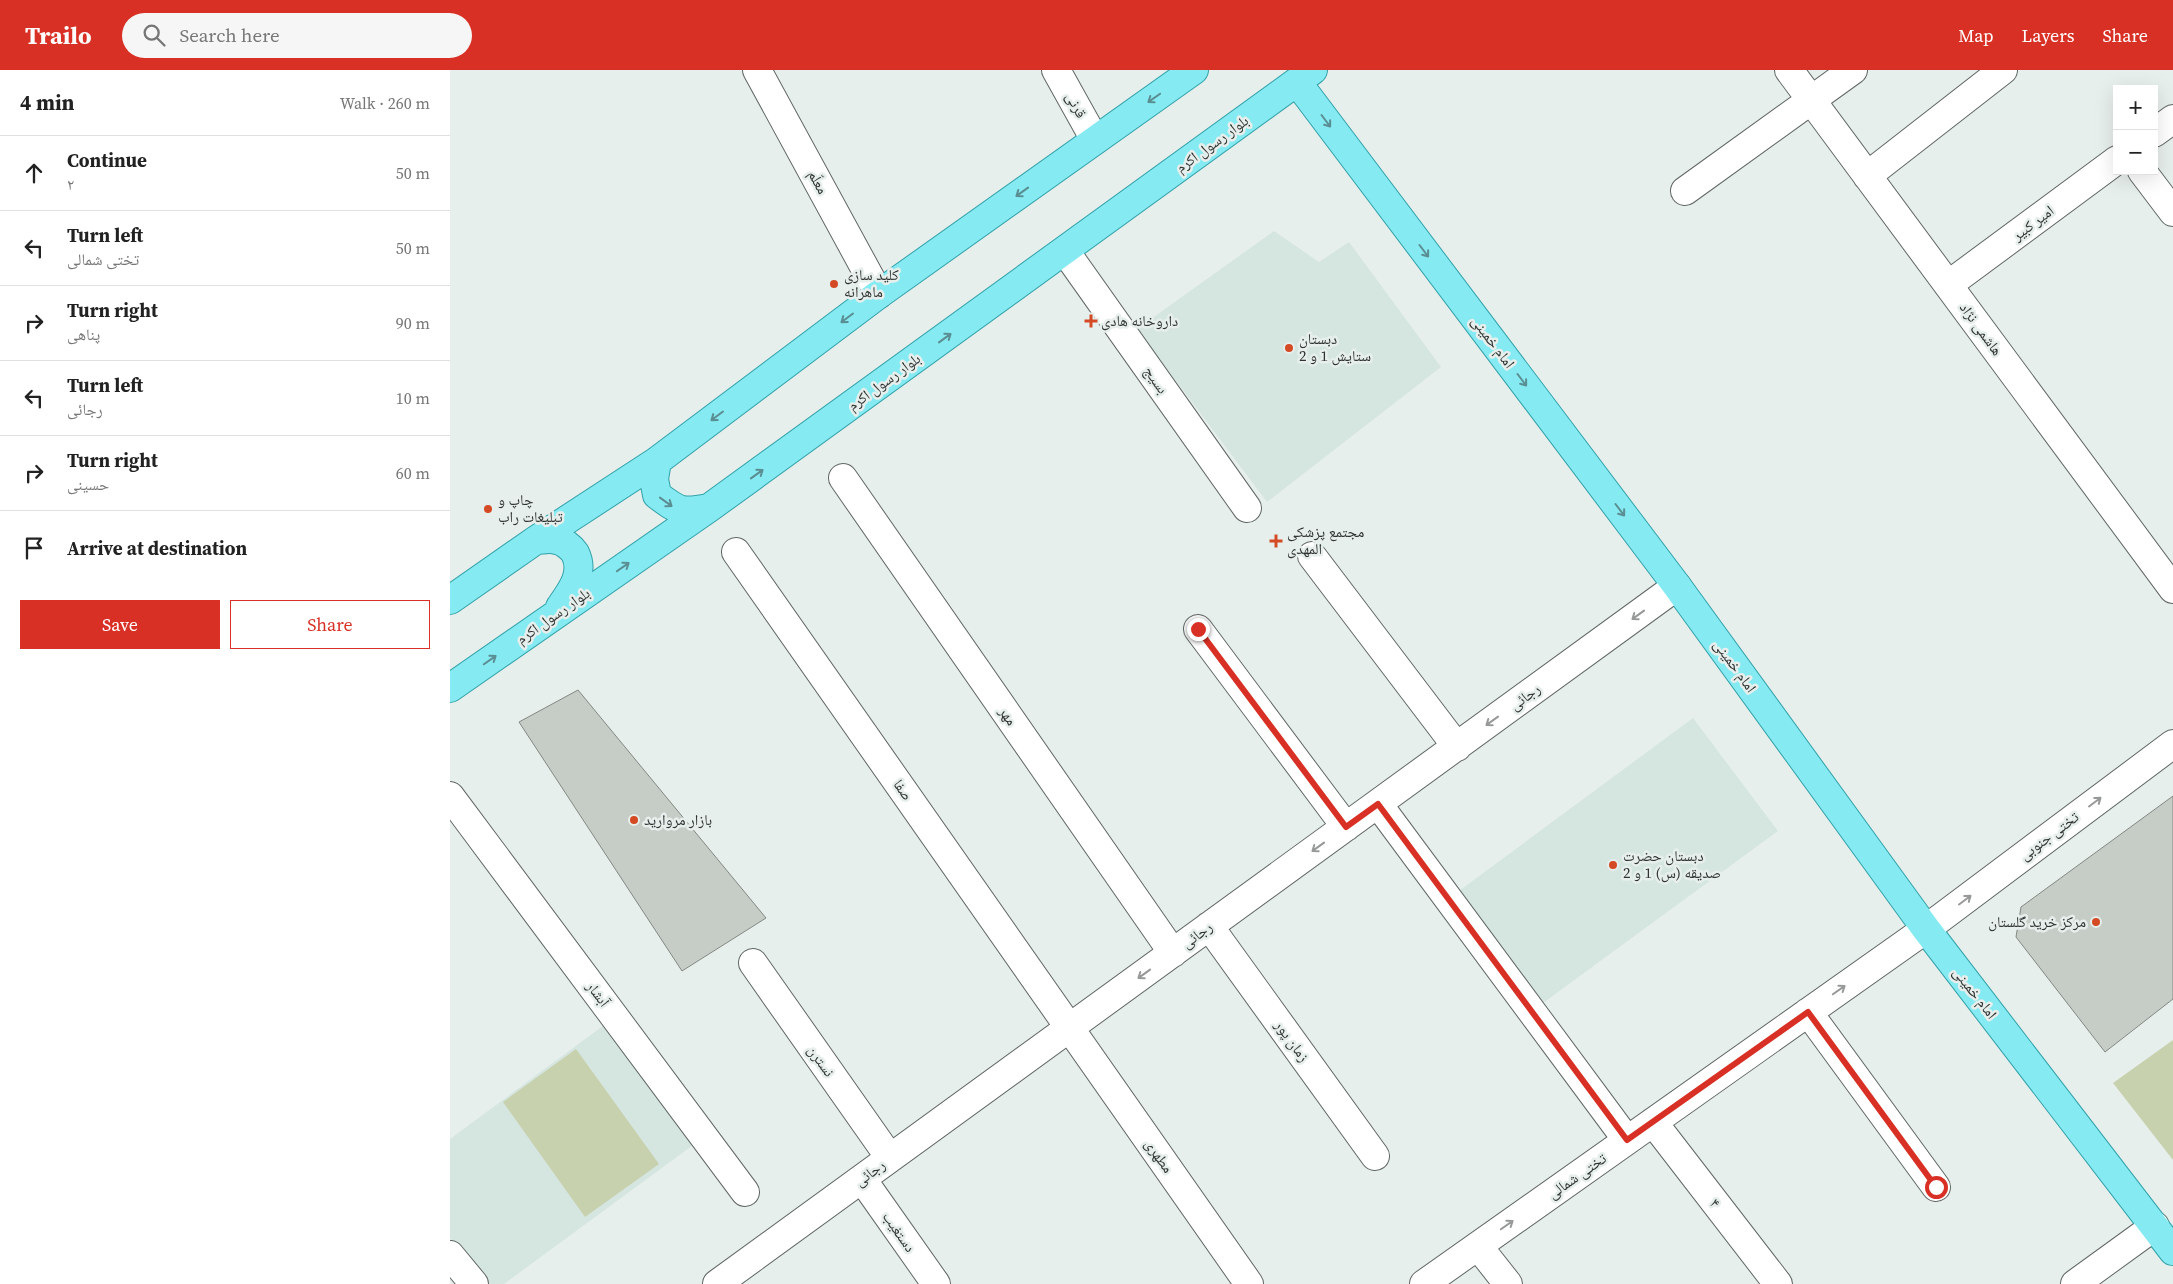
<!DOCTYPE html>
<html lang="en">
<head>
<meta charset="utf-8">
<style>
	:root { --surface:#fff; --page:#f6f6f6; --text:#222; --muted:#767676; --line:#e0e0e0; --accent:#d93025 }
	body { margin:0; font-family:"Source Serif 4","Noto Naskh Arabic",serif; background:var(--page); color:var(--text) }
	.controls { position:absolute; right:15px; top:15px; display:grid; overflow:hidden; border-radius:0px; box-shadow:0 5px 20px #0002 }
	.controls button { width:45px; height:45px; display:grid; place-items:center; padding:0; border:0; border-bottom:1px solid var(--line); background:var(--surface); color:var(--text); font:25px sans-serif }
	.stop { position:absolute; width:15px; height:15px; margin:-11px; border:4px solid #d93025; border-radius:50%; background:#fff }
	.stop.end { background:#d93025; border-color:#fff; box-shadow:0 1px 5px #0008 }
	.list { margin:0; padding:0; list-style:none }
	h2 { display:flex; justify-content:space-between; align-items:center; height:65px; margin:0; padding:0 20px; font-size:21px }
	h2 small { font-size:16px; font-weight:400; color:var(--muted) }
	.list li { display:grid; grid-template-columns:32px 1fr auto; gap:15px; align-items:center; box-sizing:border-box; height:75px; padding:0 20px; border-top:1px solid var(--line) }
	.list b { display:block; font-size:19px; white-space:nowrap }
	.list p { margin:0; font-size:16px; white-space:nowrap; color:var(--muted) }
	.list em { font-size:16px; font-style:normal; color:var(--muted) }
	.actions { display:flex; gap:10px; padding:15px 20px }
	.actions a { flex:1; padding:11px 0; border:1px solid var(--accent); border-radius:0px; text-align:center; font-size:18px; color:var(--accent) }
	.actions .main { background:var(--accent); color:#fff }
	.icon { flex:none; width:28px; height:28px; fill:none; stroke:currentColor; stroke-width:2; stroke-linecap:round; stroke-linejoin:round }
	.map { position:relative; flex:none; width:1723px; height:1214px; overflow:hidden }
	header { display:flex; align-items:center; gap:30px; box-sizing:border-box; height:70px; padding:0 25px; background:var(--accent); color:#fff }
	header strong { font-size:24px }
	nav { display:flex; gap:28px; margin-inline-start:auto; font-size:18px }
	.search { width:350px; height:45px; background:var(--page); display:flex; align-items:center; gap:12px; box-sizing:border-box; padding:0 18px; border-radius:28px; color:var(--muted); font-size:19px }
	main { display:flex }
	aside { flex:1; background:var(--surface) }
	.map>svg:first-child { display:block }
	.built { fill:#d5e5e0 }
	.green { fill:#c8d1ae }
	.building { fill:#c6ccc6; stroke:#838883 }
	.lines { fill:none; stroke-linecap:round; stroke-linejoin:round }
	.minor-casing { stroke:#606764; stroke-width:30 }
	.major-casing { stroke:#32a1a8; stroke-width:30 }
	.minor { stroke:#fff; stroke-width:28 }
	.major { stroke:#85eaf1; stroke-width:28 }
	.oneway { stroke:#5a8e92 }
	.oneway2 { stroke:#979998 }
	.route { stroke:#d93025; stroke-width:6 }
	.poi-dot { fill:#d34a24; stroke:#e7efed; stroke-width:2 }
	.labels { text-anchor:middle; stroke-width:5; stroke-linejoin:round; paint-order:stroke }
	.street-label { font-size:15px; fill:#2f3332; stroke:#e7efed }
	.poi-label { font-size:15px; fill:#2f3332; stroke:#e7efed; text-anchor:start }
</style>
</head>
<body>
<header>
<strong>Trailo</strong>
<div class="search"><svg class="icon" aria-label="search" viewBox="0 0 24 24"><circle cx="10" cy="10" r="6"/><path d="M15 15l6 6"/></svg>Search here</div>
<nav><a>Map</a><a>Layers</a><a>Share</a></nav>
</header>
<main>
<aside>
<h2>4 min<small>Walk · 260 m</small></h2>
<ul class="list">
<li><svg class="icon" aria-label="ahead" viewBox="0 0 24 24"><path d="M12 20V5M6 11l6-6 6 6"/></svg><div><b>Continue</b><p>۲</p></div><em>50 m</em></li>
<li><svg class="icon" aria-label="left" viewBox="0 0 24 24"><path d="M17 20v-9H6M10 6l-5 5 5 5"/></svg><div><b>Turn left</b><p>تختی شمالی</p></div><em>50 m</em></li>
<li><svg class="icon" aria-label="right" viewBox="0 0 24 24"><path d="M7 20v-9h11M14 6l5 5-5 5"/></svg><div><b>Turn right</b><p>پناهی</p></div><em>90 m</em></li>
<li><svg class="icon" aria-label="left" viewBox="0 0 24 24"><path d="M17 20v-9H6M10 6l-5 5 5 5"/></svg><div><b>Turn left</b><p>رجائی</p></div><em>10 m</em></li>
<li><svg class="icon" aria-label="right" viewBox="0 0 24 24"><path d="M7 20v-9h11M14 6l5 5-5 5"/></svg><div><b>Turn right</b><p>حسینی</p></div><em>60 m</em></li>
<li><svg class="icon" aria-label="arrive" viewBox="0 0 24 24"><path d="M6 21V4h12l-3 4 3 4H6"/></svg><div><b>Arrive at destination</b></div></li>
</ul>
<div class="actions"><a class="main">Save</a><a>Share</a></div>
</aside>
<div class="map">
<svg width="1723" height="1214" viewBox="0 0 1723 1214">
	<rect width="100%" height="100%" fill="#e7efed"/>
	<path class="built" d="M824 161 869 192 899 172 991 297 817 432 687 259Z
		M1243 648 1328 761 1082 941 998 829Z
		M165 947 254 1067 54 1214H39L0 1168V1069Z"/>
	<path class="green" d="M1723 970V1090L1663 1013Z
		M126 979 209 1094 135 1147 53 1032Z"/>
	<path class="building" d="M128 620 316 848 232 901 69 652Z
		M1723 726V929L1655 982 1566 867 1571 837Z"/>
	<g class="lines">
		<defs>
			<path id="minor" d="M307 0 429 224
				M606 0 645 70
				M1339 0 1723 519
				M1704 63 1723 49
				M1692 101 1723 142
				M1417 106 1553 0
				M1235 121 1403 0
				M615 181 797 438
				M1498 215 1667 90
				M393 408 723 883
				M286 482 799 1214
				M862 486 1007 677
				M748 559 896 757
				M0 726 295 1122
				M928 734 1177 1070
				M759 856 925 1086
				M303 893 440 1088
				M1358 942 1486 1117
				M1203 1052 1328 1214
				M412 1109 486 1214
				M1028 1176 1058 1214
				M0 1185 24 1214
				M267 1214 1227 516
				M974 1214 1476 859 1723 674
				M1625 1214 1705 1156"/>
			<path id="major" d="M847 12 1227 516 1476 859 1723 1181
				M207 391 204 409 207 425C230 442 231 443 259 438
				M86 470C92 470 100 468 106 470 113 471 121 477 125 483 135 503 122 520 110 537
				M0 530 86 470 207 391 429 224 744 0
				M0 618 259 438 863 0"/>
		</defs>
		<use href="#minor" class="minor-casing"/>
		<use href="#major" class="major-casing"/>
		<use href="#minor" class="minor"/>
		<use href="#major" class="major"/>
	</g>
	<defs><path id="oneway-shaft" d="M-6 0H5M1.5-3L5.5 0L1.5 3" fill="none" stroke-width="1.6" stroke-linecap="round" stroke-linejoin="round" transform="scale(1.25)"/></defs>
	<g class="oneway">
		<use href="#oneway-shaft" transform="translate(704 28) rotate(145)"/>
		<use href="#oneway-shaft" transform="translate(876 51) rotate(53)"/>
		<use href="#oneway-shaft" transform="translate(572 122) rotate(144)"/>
		<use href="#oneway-shaft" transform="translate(974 181) rotate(53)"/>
		<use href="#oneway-shaft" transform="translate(397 248) rotate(143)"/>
		<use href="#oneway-shaft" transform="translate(495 268) rotate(-36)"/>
		<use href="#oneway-shaft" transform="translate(1072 310) rotate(53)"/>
		<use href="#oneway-shaft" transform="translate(267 346) rotate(143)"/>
		<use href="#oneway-shaft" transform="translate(307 404) rotate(-36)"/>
		<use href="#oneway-shaft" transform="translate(216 432) rotate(36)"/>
		<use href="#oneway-shaft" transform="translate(1170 440) rotate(53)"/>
		<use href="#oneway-shaft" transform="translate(173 497) rotate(-35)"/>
		<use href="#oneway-shaft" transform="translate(40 590) rotate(-35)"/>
	</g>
	<g class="oneway2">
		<use href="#oneway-shaft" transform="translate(1188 545) rotate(144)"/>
		<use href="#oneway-shaft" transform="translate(1042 651) rotate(144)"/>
		<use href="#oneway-shaft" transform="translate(1645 732) rotate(-37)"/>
		<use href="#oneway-shaft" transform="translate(868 777) rotate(144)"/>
		<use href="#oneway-shaft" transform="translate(1515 830) rotate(-37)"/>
		<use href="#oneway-shaft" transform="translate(694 904) rotate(144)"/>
		<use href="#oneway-shaft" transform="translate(1389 920) rotate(-35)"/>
		<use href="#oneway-shaft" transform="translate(1057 1155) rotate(-35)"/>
	</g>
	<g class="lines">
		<path class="route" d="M748 559 896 757 928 734 1177 1070 1358 942 1486 1117"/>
	</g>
	<g class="poi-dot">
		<circle cx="384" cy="214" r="5"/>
		<path d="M638.5 243.5h5v5h5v5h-5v5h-5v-5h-5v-5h5z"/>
		<circle cx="839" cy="278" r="5"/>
		<circle cx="38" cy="439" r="5"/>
		<path d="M823.5 463.5h5v5h5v5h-5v5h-5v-5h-5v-5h5z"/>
		<circle cx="184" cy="750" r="5"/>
		<circle cx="1163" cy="795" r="5"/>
		<circle cx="1646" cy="852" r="5"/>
	</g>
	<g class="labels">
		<g class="street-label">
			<text transform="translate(626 35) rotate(61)" y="5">قرنی</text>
			<text transform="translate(762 74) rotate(-36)" y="5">بلوار رسول اکرم</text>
			<text transform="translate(368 112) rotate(61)" y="5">معلّم</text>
			<text transform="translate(1583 153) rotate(-37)" y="5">امیر کبیر</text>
			<text transform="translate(1531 259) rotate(54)" y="5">هاشمی نژاد</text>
			<text transform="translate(1043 272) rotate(53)" y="5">امام خمینی</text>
			<text transform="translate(706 310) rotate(55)" y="5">بسیج</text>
			<text transform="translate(434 312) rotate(-36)" y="5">بلوار رسول اکرم</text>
			<text transform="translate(103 546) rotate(-35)" y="5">بلوار رسول اکرم</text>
			<text transform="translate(1285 596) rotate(54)" y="5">امام خمینی</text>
			<text transform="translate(1075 627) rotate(-36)" y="5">رجائی</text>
			<text transform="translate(558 646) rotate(55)" y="5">مهر</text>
			<text transform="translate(453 720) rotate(55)" y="5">صفا</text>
			<text transform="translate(1599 766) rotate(-37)" y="5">تختی جنوبی</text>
			<text transform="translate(747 865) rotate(-36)" y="5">رجائی</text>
			<text transform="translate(1525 923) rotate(52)" y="5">امام خمینی</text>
			<text transform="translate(148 924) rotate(53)" y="5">آبشار</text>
			<text transform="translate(842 971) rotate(54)" y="5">زمان پور</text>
			<text transform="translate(371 991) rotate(55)" y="5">نسترن</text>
			<text transform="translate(709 1086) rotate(55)" y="5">مطهری</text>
			<text transform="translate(420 1103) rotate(-36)" y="5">رجائی</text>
			<text transform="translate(1127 1106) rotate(-35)" y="5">تختی شمالی</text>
			<text transform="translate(1265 1133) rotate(52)" y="5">۴</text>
			<text transform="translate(449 1162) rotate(55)" y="5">دستغیب</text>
		</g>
		<g class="poi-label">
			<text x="394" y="210">کلید سازی<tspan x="394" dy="17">ماهرانه</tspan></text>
			<text x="651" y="256">داروخانه هادی</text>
			<text x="849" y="274">دبستان<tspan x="849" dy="17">ستایش 1 و 2</tspan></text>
			<text x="48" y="435">چاپ و<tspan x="48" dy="17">تبلیغات راب</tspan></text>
			<text x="837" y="467">مجتمع پزشکی<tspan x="837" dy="17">المهدی</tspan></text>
			<text x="194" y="755">بازار مروارید</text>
			<text x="1173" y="791">دبستان حضرت<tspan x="1173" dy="17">صدیقه (س) 1 و 2</tspan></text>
			<text x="1636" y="857" text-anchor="end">مرکز خرید گلستان</text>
		</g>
	</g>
</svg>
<div class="controls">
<button>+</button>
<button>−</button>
</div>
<div class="stop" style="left:1486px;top:1117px"></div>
<div class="stop end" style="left:748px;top:559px"></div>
</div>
</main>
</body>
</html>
